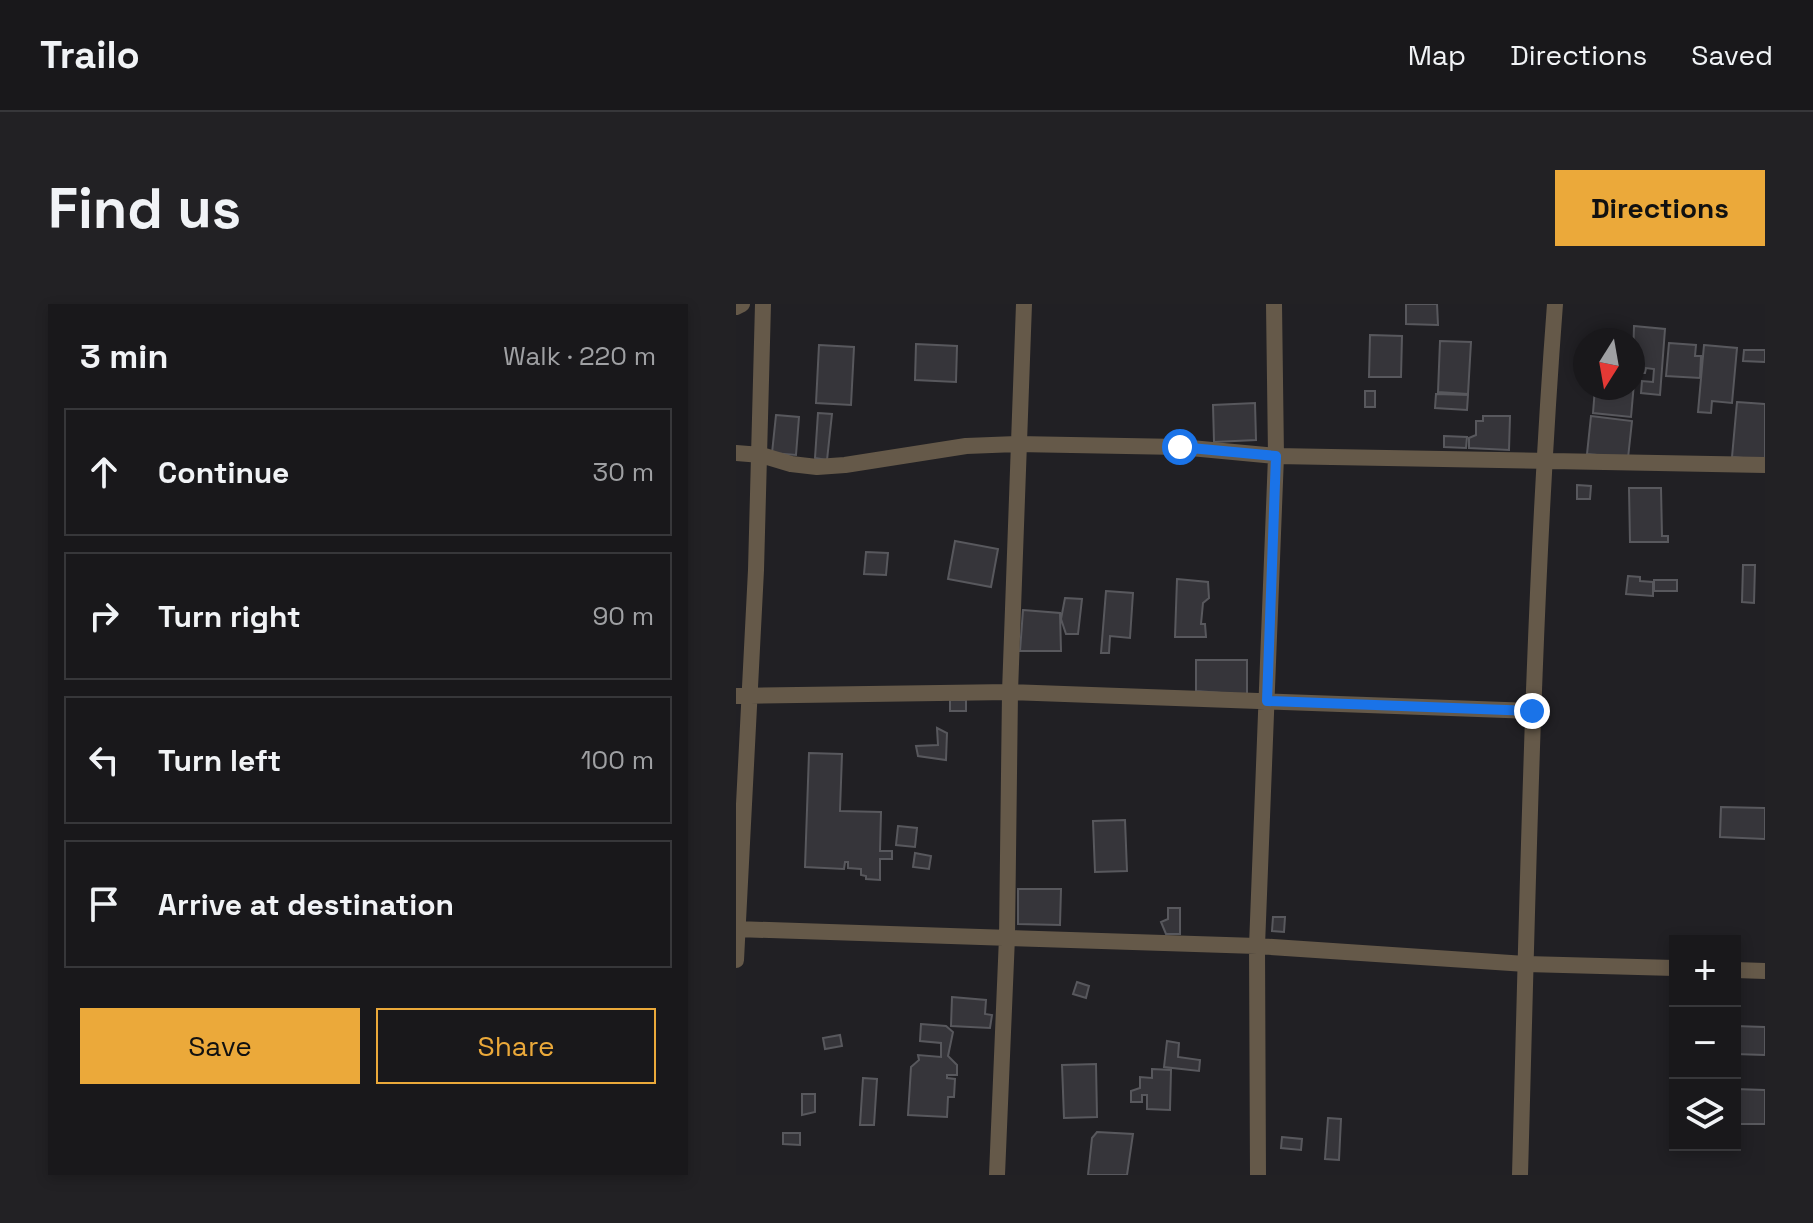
<!DOCTYPE html>
<html lang="en">
<head>
<meta charset="utf-8">
<style>
	:root { --surface:#19181b; --page:#222124; --text:#f1f3f6; --muted:#9fa0a3; --line:#37373a; --accent:#eba93a }
	body { margin:0; font-family:"Space Grotesk",sans-serif; background:var(--page); color:var(--text) }
	.controls { position:absolute; right:24px; bottom:24px; display:grid; overflow:hidden; border-radius:0px; box-shadow:0 4px 12px #0003 }
	.controls button { width:72px; height:72px; display:grid; place-items:center; padding:0; border:0; border-bottom:2px solid var(--line); background:var(--surface); color:var(--text); font:40px sans-serif }
	.compass { position:absolute; left:837px; top:24px; width:72px; height:72px; border-radius:50%; background:var(--surface); box-shadow:0 4px 12px #0003; rotate:191deg }
	.stop { position:absolute; width:24px; height:24px; margin:-18px; border:6px solid #1a73e8; border-radius:50%; background:#fff }
	.stop.end { background:#1a73e8; border-color:#fff; box-shadow:0 2px 8px #0008 }
	.list { margin:0; padding:0; list-style:none }
	h2 { display:flex; justify-content:space-between; align-items:center; height:104px; margin:0; padding:0 32px; font-size:34px }
	h2 small { font-size:26px; font-weight:400; color:var(--muted) }
	.list li { display:grid; grid-template-columns:52px 1fr auto; gap:24px; align-items:center; box-sizing:border-box; height:128px; margin:0 16px 16px; padding:0 16px; border:2px solid var(--line); border-radius:0px }
	.list b { display:block; font-size:30px; white-space:nowrap }
	.list em { font-size:26px; font-style:normal; color:var(--muted) }
	.actions { display:flex; gap:16px; padding:24px 32px }
	.actions a { flex:1; padding:18px 0; border:2px solid var(--accent); border-radius:0px; text-align:center; font-size:28px; color:var(--accent) }
	.actions .main { background:var(--accent); color:#111 }
	.icon { flex:none; width:44px; height:44px; fill:none; stroke:currentColor; stroke-width:2; stroke-linecap:round; stroke-linejoin:round }
	.map { position:relative; flex:none; width:1029px; height:871px; overflow:hidden; border-radius:0px }
	header { display:flex; align-items:center; gap:48px; box-sizing:border-box; height:112px; padding:0 40px; background:var(--surface); border-bottom:2px solid var(--line) }
	header strong { font-size:38px }
	nav { display:flex; gap:44px; margin-inline-start:auto; font-size:28px }
	.intro { display:flex; align-items:center; justify-content:space-between; box-sizing:border-box; height:192px; padding:0 48px }
	h1 { margin:0; font-size:56px }
	.button { padding:20px 36px; border-radius:0px; background:var(--accent); color:#111; font-size:28px; font-weight:700 }
	main { display:flex; gap:48px; padding:0 48px }
	aside { flex:1; background:var(--surface); border-radius:0px; box-shadow:0 4px 12px #0003 }
	.map>svg:first-child { display:block }
	.building { fill:#36353a; stroke:#58585d; stroke-width:2 }
	.lines { fill:none; stroke-linecap:round; stroke-linejoin:round }
	.street { stroke:#655949; stroke-width:16 }
	.route { stroke:#1a73e8; stroke-width:10 }
</style>
</head>
<body>
<header>
<strong>Trailo</strong>
<nav><a>Map</a><a>Directions</a><a>Saved</a></nav>
</header>
<div class="intro"><h1>Find us</h1><a class="button">Directions</a></div>
<main>
<aside>
<h2>3 min<small>Walk · 220 m</small></h2>
<ul class="list">
<li><svg class="icon" aria-label="ahead" viewBox="0 0 24 24"><path d="M12 20V5M6 11l6-6 6 6"/></svg><div><b>Continue</b></div><em>30 m</em></li>
<li><svg class="icon" aria-label="right" viewBox="0 0 24 24"><path d="M7 20v-9h11M14 6l5 5-5 5"/></svg><div><b>Turn right</b></div><em>90 m</em></li>
<li><svg class="icon" aria-label="left" viewBox="0 0 24 24"><path d="M17 20v-9H6M10 6l-5 5 5 5"/></svg><div><b>Turn left</b></div><em>100 m</em></li>
<li><svg class="icon" aria-label="arrive" viewBox="0 0 24 24"><path d="M6 21V4h12l-3 4 3 4H6"/></svg><div><b>Arrive at destination</b></div></li>
</ul>
<div class="actions"><a class="main">Save</a><a>Share</a></div>
</aside>
<div class="map">
<svg width="1029" height="871" viewBox="0 0 1029 871">
	<rect width="100%" height="100%" fill="#212024"/>
	<path class="building" d="M670 0H701L702 21 670 20Z
		M898 22 929 25 924 91 905 89 906 77 917 78 918 65 910 64 909 69H901L902 62 897 58Z
		M634 31 666 32 665 73H633Z
		M704 37 735 38 732 90 702 88Z
		M933 39 960 41 959 52H965L964 74 930 72Z
		M180 40 221 42 220 78 179 76Z
		M83 41 118 43 115 101 80 99Z
		M968 41 1001 44 996 99 976 97 975 109 962 108Z
		M1008 46H1029V58L1007 57Z
		M897 79H898L895 113 857 109 859 84H897Z
		M629 87H639V103H629Z
		M700 90 732 91 731 106 699 104Z
		M1001 98 1029 100V156L996 153Z
		M519 99 520 136 478 138 477 101Z
		M82 109 96 110 91 156 79 154Z
		M40 111 63 113 60 151 36 149Z
		M747 112H774L773 146 733 144V134L740 131V117H747Z
		M855 112 896 117 892 154 851 150Z
		M708 132 731 133 730 144 708 143Z
		M841 181 855 182 854 195H841Z
		M893 184H925L926 232H932V238H894Z
		M219 237 262 245 255 283 212 275Z
		M130 248 152 249 150 271 128 270Z
		M1007 261H1019L1018 299 1006 298Z
		M892 272 904 273V277L917 278V292L890 290Z
		M441 275 472 278 473 294 467 299 465 320H469L470 333H439Z
		M918 276H941V287H918Z
		M370 287 397 289 394 334 374 332 373 349H365Z
		M329 294 346 295 342 330H330L325 315Z
		M287 306 324 309 325 347H284Z
		M460 356H511V391L460 387Z
		M214 396H230V407H214Z
		M201 424 211 429 210 456 182 452 180 442 202 441Z
		M73 449 106 450 104 507 145 508 144 547H156V555H144V576L130 575V572L125 571V565L112 564V558H109L108 565 69 563Z
		M985 503 1029 504V535L984 533Z
		M389 516 391 567 359 568 357 517Z
		M162 522 181 524 179 543 160 541Z
		M179 549 195 552 193 565 177 563Z
		M282 585H325L324 621 282 620Z
		M432 604H444V630H430L425 618 432 615Z
		M537 613H549L548 628 536 627Z
		M341 678 353 682 350 694 337 690Z
		M216 693 250 696 249 710 256 711 254 724 215 722Z
		M185 720 210 722 217 728 212 752 221 761V771H211V774L219 775 218 793H212L211 813 172 811 175 763 183 756 182 751 205 753V739L184 737Z
		M999 722 1029 723V751L999 750Z
		M104 731 106 742 89 745 87 734Z
		M431 737 443 739 442 753 464 756 463 767 428 763Z
		M360 760 361 813 328 814 326 761Z
		M416 765 435 766 434 806 411 805V791H406V798H395V787L404 784V773L416 774Z
		M127 774 141 775 138 821H124Z
		M999 785 1029 786V820H999Z
		M66 790H79V808L66 811Z
		M592 814 605 815 603 856 589 855Z
		M361 828 397 830 391 871H352L356 834Z
		M47 829H64V841L47 840Z
		M546 833 566 835 565 846 545 844Z"/>
	<g class="lines">
		<path class="street" d="M0 3 6 0
			M0 149 25 151 55 160 81 163 109 161 230 142 281 140 444 143 540 152 1029 161
			M0 392 274 388 796 407
			M0 625 521 642 790 660 939 664
			M0 656 20 266 27 0
			M999 666 1029 667
			M261 871 271 633 274 388 288 0
			M522 871 521 642 540 152 538 0
			M784 871C792 580 797 290 819 0"/>
	</g>
	<g class="lines">
		<path class="route" d="M444 143 540 152 531 397 796 407"/>
	</g>
</svg>
<div class="controls">
<button>+</button>
<button>−</button>
<button><svg class="icon" aria-label="layers" viewBox="0 0 24 24"><path d="M12 4l9 5-9 5-9-5zM3 14l9 5 9-5"/></svg></button>
</div>
<svg class="compass" viewBox="-18 -18 36 36"><path d="M0-13l5 13h-10z" fill="#e53935"/><path d="M0 13l5-13h-10z" fill="#9fa0a3"/></svg>
<div class="stop" style="left:444px;top:143px"></div>
<div class="stop end" style="left:796px;top:407px"></div>
</div>
</main>
</body>
</html>
